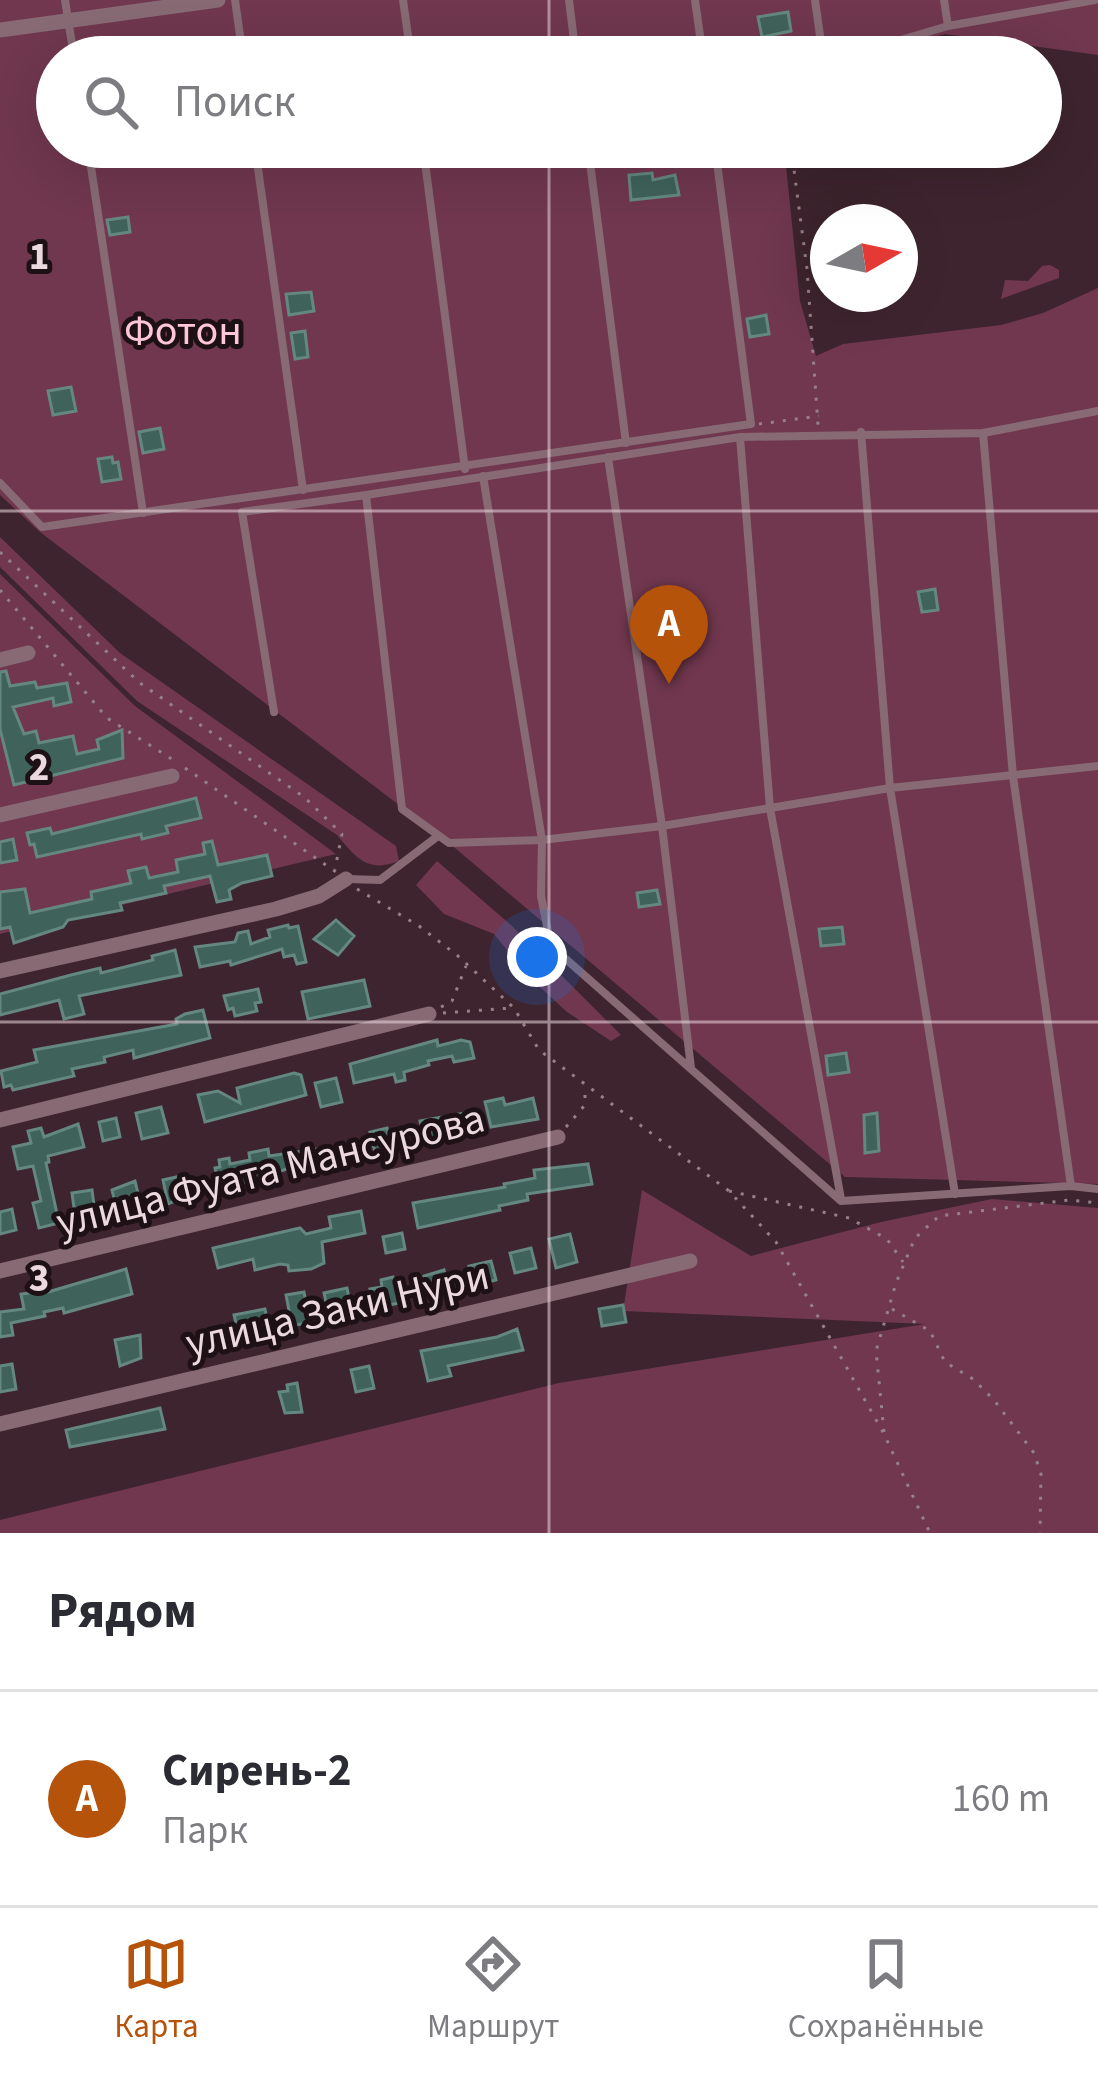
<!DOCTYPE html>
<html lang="ru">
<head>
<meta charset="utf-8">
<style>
	:root { --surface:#fff; --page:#f7f7f7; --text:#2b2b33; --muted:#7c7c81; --line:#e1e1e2; --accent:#b45309 }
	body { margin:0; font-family:"Source Sans 3",sans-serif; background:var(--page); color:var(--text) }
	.compass { position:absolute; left:810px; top:204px; width:108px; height:108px; border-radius:50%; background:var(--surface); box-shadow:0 12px 48px #0002; rotate:81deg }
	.you { position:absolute; left:537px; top:957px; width:42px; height:42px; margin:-30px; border:9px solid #fff; border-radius:50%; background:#1a73e8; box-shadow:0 0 0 18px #1a73e833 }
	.badge { display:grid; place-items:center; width:78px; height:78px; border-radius:50%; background:var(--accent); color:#fff; font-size:39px; font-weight:700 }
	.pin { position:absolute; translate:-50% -99px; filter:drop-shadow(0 3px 6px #0008) }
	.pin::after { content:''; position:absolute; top:63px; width:42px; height:36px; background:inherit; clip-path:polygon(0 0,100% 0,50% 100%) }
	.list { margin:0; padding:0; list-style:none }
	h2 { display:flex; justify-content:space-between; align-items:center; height:156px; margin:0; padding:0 48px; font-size:51px }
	h2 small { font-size:39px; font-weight:400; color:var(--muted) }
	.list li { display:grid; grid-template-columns:78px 1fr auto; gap:36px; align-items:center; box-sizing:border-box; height:216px; padding:0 48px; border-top:3px solid var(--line) }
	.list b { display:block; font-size:45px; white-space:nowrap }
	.list p { margin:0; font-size:39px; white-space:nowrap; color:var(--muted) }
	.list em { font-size:39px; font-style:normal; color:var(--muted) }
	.icon { flex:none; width:66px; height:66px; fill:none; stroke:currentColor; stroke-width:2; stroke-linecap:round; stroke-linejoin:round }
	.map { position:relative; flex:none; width:1098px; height:1533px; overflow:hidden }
	.search { position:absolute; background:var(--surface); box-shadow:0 12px 48px #0002; left:36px; right:36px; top:36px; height:132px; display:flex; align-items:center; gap:30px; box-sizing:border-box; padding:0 42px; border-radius:66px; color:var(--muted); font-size:45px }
	.sheet { height:372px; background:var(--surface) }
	nav { display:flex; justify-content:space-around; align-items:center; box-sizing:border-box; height:168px; border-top:3px solid var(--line); background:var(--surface); font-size:33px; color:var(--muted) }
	nav a { display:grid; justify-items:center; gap:6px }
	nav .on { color:var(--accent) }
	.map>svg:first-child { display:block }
	.green { fill:#70374e }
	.building { fill:#3f625b; stroke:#648881; stroke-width:3 }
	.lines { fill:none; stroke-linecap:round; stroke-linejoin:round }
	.path { stroke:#978189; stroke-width:3; stroke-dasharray:3 9; stroke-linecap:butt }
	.service { stroke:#876a74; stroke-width:8 }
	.minor { stroke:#876a74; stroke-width:15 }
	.grid { fill:none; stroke:#ebd9df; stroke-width:3; stroke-opacity:0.55 }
	.labels { text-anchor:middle; stroke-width:10; stroke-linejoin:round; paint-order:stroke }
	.park-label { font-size:42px; fill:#ffc5d9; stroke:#1d1116 }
	.street-label { font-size:42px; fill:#ebd9df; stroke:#1d1116 }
	.grid-label { font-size:39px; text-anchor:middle; font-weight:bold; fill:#ebd9df; stroke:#1d1116; stroke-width:10; stroke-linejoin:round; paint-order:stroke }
</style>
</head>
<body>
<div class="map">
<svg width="1098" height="1533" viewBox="0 0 1098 1533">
	<rect width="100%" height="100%" fill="#3e242e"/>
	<path class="green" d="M0 0H1098V55L945 34 849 57H57V147H784L800 301 816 356 843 344 1001 325 1043 313 1098 288V1184L845 1177 449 843 40 532 0 495Z
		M1050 265 1059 270V278L1001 299 1005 280 1028 281 1042 266Z
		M0 537 120 653 396 846 399 861C368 873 357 859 337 835L137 701 0 567Z
		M0 574 135 706 336 854 0 934Z
		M437 861 511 925 621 1035 611 1041 567 1012 528 976 494 934 444 914 416 885Z
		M642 1190 751 1256 881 1222 992 1199 1098 1208V1533H0V1520L559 1383 925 1324 623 1311Z"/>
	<path class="building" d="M788 12 791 31 762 37 758 17Z
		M652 173 653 180 675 175 679 195 631 200 629 175Z
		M128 217 130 232 110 235 107 220Z
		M311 292 314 311 289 315 286 294Z
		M766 315 769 334 750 337 747 319Z
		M305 331 308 357 295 359 291 333Z
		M71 387 76 411 53 415 48 391Z
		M160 428 164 449 143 453 139 432Z
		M112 457 113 463 118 462 121 479 102 482 98 459Z
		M935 589 938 610 922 612 918 592Z
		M6 671 10 686 35 682 37 688 67 683 71 702 54 706 53 698 13 707 24 734 36 731 39 743 73 736 77 754 99 749 97 740 122 730 123 758 14 785 0 729V672Z
		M196 798 201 818 166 826 168 833 142 839 141 834 37 857 34 844 30 845 27 833 50 828 52 834Z
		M13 839 17 860 0 863V842Z
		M212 841 218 865 267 855 272 876 242 883 229 890 231 899 217 902 210 876 164 886 166 893 120 903 122 910 68 920 63 927 14 943 10 927 0 929V892L25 889 30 913 92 899 91 892 131 883 128 871 146 867 149 878 178 872 176 860 205 854 203 843Z
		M657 890 660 904 639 907 637 893Z
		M336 920 354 936 338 955 314 939Z
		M288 925 289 928 298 926 306 962 297 964 294 955 284 957 282 949 231 965 230 961 200 967 195 947 235 942 238 933 248 931 251 944 270 937 268 930Z
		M842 927 844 944 821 946 819 929Z
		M175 950 181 975 79 996 84 1014 64 1019 59 1000 0 1015V994L71 975 100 968 101 973 153 960 152 956Z
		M364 980 370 1006 308 1019 302 992Z
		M258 989 261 1002 255 1003 257 1011 235 1016 233 1008 228 1010 224 996Z
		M203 1010 210 1038 134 1058 133 1050 104 1057 105 1062 72 1069 74 1076 13 1090 11 1085 4 1087 1 1071 37 1062 34 1050 177 1024 176 1019 185 1014Z
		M437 1040 438 1046 461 1040 470 1042 474 1058 454 1062 452 1056 428 1061 429 1065 404 1072 405 1080 396 1082 394 1074 354 1083 350 1064Z
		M846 1053 849 1072 828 1075 826 1056Z
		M294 1073 301 1075 306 1095 205 1122 198 1095 218 1091 240 1103 237 1088Z
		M336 1078 342 1102 321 1107 315 1083Z
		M503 1098 505 1105 533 1098 538 1119 491 1127 485 1102Z
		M161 1107 168 1133 142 1139 136 1113Z
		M465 1113 469 1135 424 1141 420 1121Z
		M877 1113 879 1151 865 1153 864 1115Z
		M116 1118 120 1137 103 1141 99 1122Z
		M78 1124 84 1147 48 1156 49 1162 46 1163 59 1223 39 1228 33 1203 41 1201 33 1166 18 1169 13 1147 31 1143 28 1131 41 1128 44 1137Z
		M387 1128 391 1148 375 1152 370 1132Z
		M268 1149 269 1156 318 1149 321 1163 302 1175 292 1177 290 1168 220 1190 215 1168 220 1167 219 1160 229 1158 230 1164 250 1160 249 1153Z
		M588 1164 592 1184 527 1194 528 1200 499 1206 500 1210 418 1228 413 1203 505 1187 504 1184 535 1178 534 1170Z
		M185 1175 189 1195 168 1204 163 1180Z
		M135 1181 142 1210 125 1214 122 1200 115 1202 112 1190Z
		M92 1190 95 1213 89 1214 91 1221 76 1223 72 1193Z
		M12 1209 16 1230 0 1234V1212Z
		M361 1211 365 1233 322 1242 324 1263 311 1269 289 1271 288 1265 280 1264 255 1270 253 1259 218 1268 213 1248 300 1228 306 1234 331 1228 329 1217Z
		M402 1233 405 1249 386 1253 383 1237Z
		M570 1234 577 1262 556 1268 549 1239Z
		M531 1248 536 1268 515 1273 510 1253Z
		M491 1261 496 1280 474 1286 469 1266Z
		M126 1269 132 1294 64 1313 63 1308 44 1312 45 1316 11 1323 13 1335 0 1337V1312L24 1309 21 1294 30 1293 29 1289 40 1286 48 1292Z
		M444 1270 449 1291 429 1296 424 1276Z
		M393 1277 399 1303 375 1308 370 1289 382 1287 381 1280Z
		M347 1288 352 1314 329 1315 324 1293Z
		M304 1292 310 1322 292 1326 286 1295Z
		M623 1305 626 1322 602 1326 599 1309Z
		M265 1309 270 1334 240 1340 234 1315Z
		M517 1329 523 1350 448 1366 451 1376 428 1381 421 1351 497 1337Z
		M140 1335 141 1358 120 1366 115 1340Z
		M12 1364 16 1389 0 1392V1366Z
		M369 1366 374 1388 356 1392 351 1370Z
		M297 1383 302 1412 285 1413 279 1392 288 1391 287 1385Z
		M160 1408 165 1429 70 1447 66 1430Z"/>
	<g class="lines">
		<path class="path" d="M791 147 807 269 818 425
			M759 424 819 416
			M0 552 140 683 304 797 342 834 335 869
			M0 590 107 718 178 763
			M185 768 336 872
			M357 889 419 926 458 956 514 1008 539 1050 729 1191 776 1242 884 1434 930 1533
			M441 1007 452 1001 466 966
			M443 1013 511 1008
			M566 1127 585 1105V1089
			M729 1191 849 1218 887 1239 903 1262
			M892 1309 930 1331 945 1362 973 1379 994 1400 1034 1453 1041 1474 1040 1533
			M884 1432 876 1351 896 1283 915 1238 939 1216 1069 1200 1098 1203"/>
		<path class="service" d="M65 0 74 57
			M235 0 243 57
			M403 0 411 57
			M569 0 576 57
			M695 0 703 57
			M815 0 823 57
			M944 0 948 26
			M843 57 948 26 1095 0
			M88 147 143 513
			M255 147 303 490
			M423 147 465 469
			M588 147 626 443
			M1098 411 983 433 740 437 366 495 402 809 449 843 542 840 662 826 890 788 1098 766
			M861 432 890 788 955 1194
			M983 433 1013 776 1071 1186
			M740 437 770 808 841 1199
			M608 457 662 826 691 1068
			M483 476 542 840 541 896 551 946 841 1201 1071 1186 1098 1189
			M0 483 42 527 751 424 715 147
			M274 712 242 512 366 495
			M347 879 380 880 438 836"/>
		<path class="minor" d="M0 30 218 0
			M0 660 28 653
			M0 815 172 776
			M0 971 276 909 319 896 346 879
			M0 1120 429 1014
			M0 1271 558 1137
			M0 1424 690 1261"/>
	</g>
	<path class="grid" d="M549 0V57M549 147V1533M0 511H1098M0 1022H1098"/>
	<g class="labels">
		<g class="park-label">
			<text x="183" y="344">Фотон</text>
		</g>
		<g class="street-label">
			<text transform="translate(270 1169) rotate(-14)" y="15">улица Фуата Мансурова</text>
			<text transform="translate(337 1308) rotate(-13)" y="15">улица Заки Нури</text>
		</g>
	</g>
	<g class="grid-label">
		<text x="39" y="269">1</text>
		<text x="39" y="780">2</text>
		<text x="39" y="1291">3</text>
	</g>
</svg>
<svg class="compass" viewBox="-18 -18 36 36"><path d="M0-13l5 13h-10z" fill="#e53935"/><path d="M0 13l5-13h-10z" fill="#7c7c81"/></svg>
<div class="you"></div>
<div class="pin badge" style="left:669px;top:684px">A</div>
<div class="search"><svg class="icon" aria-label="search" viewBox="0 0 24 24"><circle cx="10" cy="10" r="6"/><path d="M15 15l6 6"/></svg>Поиск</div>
</div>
<section class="sheet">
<h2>Рядом<small></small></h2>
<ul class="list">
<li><span class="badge">A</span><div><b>Сирень-2</b><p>Парк</p></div><em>160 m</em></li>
</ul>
</section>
<nav>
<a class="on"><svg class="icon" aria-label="map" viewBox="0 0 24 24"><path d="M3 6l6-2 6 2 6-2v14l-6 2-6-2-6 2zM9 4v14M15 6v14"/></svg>Карта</a>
<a><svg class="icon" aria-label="directions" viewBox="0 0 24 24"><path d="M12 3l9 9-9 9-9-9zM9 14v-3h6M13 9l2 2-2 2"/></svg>Маршрут</a>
<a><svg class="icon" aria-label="saved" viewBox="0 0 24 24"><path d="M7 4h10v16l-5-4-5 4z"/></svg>Сохранённые</a>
</nav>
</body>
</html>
